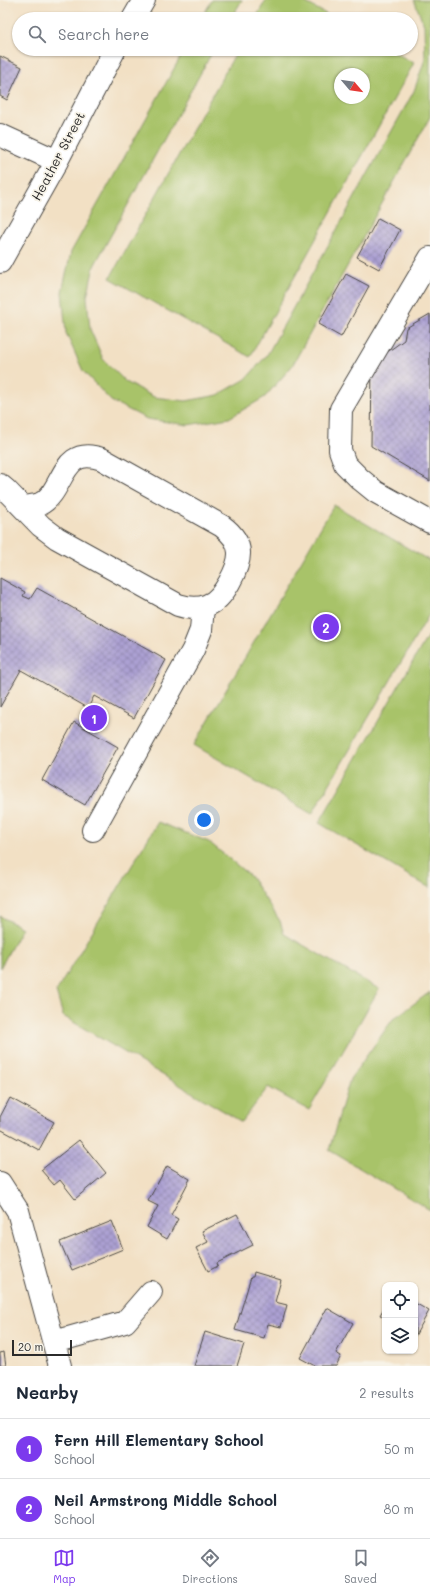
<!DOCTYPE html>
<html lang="en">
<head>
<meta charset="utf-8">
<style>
	:root { --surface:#fff; --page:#f6f6f7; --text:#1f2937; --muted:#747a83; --line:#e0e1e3; --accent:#7c3aed }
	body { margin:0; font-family:Mali,sans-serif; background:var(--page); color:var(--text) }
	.controls { position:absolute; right:12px; bottom:12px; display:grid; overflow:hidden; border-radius:8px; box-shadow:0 1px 3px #0004 }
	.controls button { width:36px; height:36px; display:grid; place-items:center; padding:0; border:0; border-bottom:1px solid var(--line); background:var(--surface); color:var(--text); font:20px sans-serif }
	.compass { position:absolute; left:334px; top:68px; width:36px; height:36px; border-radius:50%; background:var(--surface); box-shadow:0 1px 3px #0004; rotate:119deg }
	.scale { position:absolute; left:12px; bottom:10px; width:60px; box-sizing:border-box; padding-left:4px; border:2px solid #2b2b2b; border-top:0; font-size:11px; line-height:14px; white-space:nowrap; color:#2b2b2b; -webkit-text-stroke:3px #f7f3e8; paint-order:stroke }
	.you { position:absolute; left:204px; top:820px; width:14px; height:14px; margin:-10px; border:3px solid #fff; border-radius:50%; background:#1a73e8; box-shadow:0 0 0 6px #1a73e833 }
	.badge { display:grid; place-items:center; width:26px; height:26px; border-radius:50%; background:var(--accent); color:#fff; font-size:13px; font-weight:700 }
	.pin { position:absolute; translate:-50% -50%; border:2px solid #fff; box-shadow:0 1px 4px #0006 }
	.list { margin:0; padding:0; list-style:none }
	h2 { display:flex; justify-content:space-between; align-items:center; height:52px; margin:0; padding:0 16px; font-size:17px }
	h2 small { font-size:13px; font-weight:400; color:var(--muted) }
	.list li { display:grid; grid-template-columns:26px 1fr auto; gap:12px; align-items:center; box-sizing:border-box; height:60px; padding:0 16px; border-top:1px solid var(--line) }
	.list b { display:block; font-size:15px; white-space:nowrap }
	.list p { margin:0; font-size:13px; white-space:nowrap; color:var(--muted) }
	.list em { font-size:13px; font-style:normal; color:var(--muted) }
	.icon { flex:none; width:22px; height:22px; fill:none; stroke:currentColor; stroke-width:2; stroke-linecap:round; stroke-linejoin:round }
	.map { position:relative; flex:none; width:430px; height:1366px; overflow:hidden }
	.search { position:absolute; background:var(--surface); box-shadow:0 1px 3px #0004; left:12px; right:12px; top:12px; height:44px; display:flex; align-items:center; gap:10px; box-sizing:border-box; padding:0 14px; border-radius:22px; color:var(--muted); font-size:15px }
	.sheet { height:172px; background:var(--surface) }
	nav { display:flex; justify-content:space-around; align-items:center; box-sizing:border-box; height:56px; border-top:1px solid var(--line); background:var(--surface); font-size:11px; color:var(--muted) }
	nav a { display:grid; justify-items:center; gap:2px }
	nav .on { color:var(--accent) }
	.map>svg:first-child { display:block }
	.park { fill:#a8c369; stroke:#6a774a; fill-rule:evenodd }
	.building { fill:url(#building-cross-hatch) }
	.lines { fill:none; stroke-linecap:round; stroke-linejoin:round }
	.minor-casing { stroke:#494642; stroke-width:24 }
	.minor { stroke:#fff; stroke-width:22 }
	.labels { text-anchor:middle; stroke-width:3.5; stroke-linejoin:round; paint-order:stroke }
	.street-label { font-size:13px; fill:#2b2b2b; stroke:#f7f3e8 }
</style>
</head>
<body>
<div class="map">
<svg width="430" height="1366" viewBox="0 0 430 1366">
	<defs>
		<pattern id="building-cross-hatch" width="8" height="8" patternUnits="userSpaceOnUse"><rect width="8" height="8" fill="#aca0d3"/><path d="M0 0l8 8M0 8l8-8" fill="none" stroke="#8c83ab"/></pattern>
	</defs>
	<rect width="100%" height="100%" fill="#f7f3e8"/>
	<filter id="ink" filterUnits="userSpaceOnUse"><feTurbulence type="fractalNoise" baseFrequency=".025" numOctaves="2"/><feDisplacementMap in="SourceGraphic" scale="8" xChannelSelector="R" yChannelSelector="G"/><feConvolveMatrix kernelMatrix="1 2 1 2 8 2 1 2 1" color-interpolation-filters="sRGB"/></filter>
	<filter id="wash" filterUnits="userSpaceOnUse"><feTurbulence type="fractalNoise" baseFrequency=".012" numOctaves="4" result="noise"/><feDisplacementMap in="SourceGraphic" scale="16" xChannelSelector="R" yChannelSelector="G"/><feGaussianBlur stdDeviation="0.9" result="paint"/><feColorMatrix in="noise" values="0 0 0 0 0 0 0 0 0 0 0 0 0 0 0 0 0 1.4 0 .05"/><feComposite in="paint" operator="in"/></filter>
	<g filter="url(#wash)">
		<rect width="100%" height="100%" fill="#f2e0c4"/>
		<path class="park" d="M212 0H242L231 19H201Z
			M266 0H301L335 19H255Z
			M414 0H430V117L292 366 265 397 229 418 188 425 147 419 111 401 83 371 66 333 62 292 71 252 185 49H214L94 266 87 297 90 329 103 359 126 382 154 397 186 401 218 395 246 379 267 355 414 91 425 59 424 25Z
			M238 49H388L414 63 250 357 110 278ZM340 74H364V98H340Z
			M334 505 430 561V613L312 814 194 745Z
			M430 632V888L319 823Z
			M158 822 209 842 250 876 280 921 284 934 379 989 309 1110 268 1087 242 1122 63 1016 56 992Z
			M0 916 22 928 0 968Z
			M430 992V1210L329 1150 350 1079 393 1019Z"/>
		<g id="blocks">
			<path class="building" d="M0 56 22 67 7 100 0 96Z
				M378 218 400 230 379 269 357 257Z
				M346 274 369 286 341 337 318 324Z
				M430 314V481L371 446 372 363 404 340 406 328Z
				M0 578 25 592 23 596 30 599 37 588 166 660 134 718 94 696 88 708 21 670 0 707Z
				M74 722 118 747 85 805 42 780Z
				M10 1098 54 1122 39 1150 0 1129V1117Z
				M79 1140 106 1173 75 1199 60 1180 54 1185 41 1170Z
				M167 1166 190 1179 171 1215 178 1219 167 1239 147 1227 158 1206 148 1201Z
				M237 1214 253 1245 217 1263 218 1266 208 1271 196 1248 208 1242 202 1231Z
				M112 1221 123 1249 72 1270 60 1242Z
				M254 1272 281 1280 275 1302 287 1305 281 1327 268 1324 264 1338 235 1330 251 1277H253Z
				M415 1303 429 1311 415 1336Z
				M385 1306V1318L380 1315Z
				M327 1308 353 1323 336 1353 341 1356 336 1366H315L300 1358Z
				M205 1332 244 1344 237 1366H194Z
				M4 1352 6 1366H0V1353Z"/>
		</g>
	</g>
	<g filter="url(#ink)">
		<use href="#blocks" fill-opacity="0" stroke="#494642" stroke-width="1"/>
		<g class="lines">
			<defs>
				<path id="minor" d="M133 19 144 0
					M0 135 57 161
					M430 258 341 409 340 450 345 464 360 479 376 492 430 522
					M0 262 57 161 115 49
					M0 485 6 490 41 526 57 538 178 605C188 608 198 610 208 605 218 601 224 592 229 583 242 560 245 543 222 526L102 459C60 444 65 492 40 504 35 506 28 506 24 507
					M93 830 193 650 201 630 203 607
					M0 1183 18 1211 60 1366
					M54 1342 125 1322 151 1292"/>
			</defs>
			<use href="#minor" class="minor-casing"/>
			<use href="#minor" class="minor"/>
		</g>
	</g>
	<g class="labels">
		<g class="street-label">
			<text transform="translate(58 156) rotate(-62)" y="5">Heather Street</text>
		</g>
	</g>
</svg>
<div class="controls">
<button><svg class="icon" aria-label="locate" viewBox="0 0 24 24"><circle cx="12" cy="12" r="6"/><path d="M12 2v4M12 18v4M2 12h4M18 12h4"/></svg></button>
<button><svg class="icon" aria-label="layers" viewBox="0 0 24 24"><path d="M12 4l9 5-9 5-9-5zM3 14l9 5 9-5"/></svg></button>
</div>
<svg class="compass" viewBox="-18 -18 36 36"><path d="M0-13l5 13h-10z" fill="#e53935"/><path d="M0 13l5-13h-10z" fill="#747a83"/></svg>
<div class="scale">20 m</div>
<div class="you"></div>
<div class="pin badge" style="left:94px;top:718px">1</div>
<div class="pin badge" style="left:326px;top:627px">2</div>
<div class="search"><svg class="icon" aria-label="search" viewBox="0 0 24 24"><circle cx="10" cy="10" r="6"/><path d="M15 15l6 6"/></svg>Search here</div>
</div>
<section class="sheet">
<h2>Nearby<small>2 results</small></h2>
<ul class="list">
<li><span class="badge">1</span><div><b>Fern Hill Elementary School</b><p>School</p></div><em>50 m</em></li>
<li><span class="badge">2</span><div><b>Neil Armstrong Middle School</b><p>School</p></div><em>80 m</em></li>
</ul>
</section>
<nav>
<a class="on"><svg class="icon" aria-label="map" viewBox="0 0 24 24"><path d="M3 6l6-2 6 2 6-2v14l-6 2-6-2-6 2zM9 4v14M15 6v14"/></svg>Map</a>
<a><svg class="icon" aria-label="directions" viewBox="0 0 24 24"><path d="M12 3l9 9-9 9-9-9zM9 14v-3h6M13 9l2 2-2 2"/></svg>Directions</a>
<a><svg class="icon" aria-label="saved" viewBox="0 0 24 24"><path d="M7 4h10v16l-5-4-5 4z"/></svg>Saved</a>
</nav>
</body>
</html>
